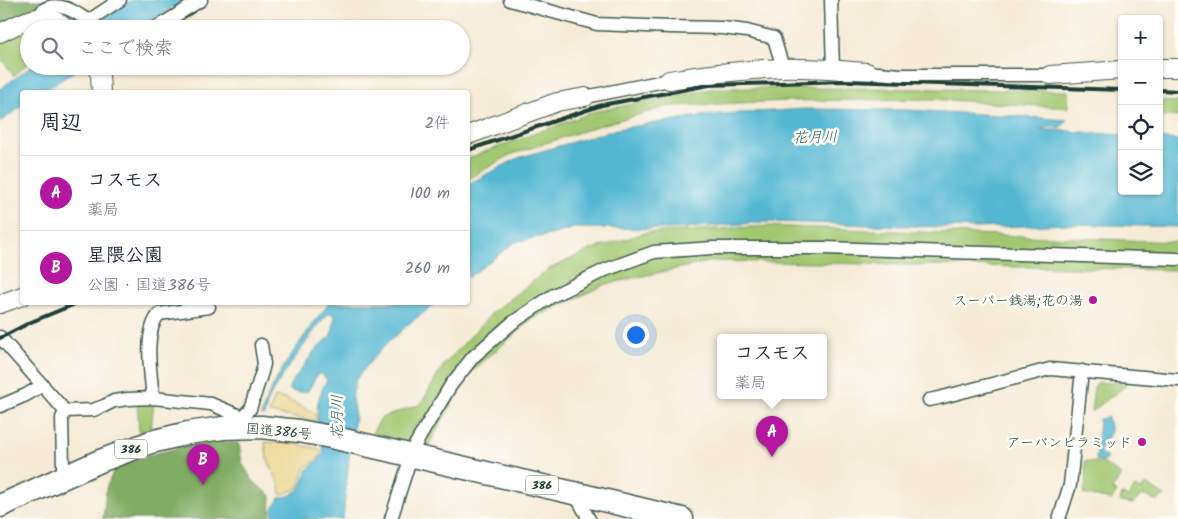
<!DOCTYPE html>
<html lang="ja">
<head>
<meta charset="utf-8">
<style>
	:root { --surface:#fff; --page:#f2f2f3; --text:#1f2937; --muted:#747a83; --line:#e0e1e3; --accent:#b5179e }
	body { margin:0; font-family:Kalam,"Klee One",sans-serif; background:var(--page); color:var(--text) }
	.controls { position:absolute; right:15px; top:15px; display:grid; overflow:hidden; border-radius:5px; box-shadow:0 1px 4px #0004 }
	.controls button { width:45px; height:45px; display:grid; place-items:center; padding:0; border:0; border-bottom:1px solid var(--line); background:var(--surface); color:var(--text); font:25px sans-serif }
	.you { position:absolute; left:635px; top:334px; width:18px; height:18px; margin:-12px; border:4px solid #fff; border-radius:50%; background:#1a73e8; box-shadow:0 0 0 8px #1a73e833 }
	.badge { display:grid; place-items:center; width:32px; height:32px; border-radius:50%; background:var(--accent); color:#fff; font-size:16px; font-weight:700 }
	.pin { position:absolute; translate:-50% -41px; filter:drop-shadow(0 1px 2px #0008) }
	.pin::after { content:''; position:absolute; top:26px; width:18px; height:15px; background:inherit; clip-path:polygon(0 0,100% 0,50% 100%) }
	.popup { position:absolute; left:717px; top:334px; width:110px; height:65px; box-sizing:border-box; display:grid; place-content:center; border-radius:5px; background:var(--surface); filter:drop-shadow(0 1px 4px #0005); font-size:16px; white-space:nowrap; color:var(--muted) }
	.popup b { font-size:19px; color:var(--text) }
	.popup::after { content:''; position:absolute; left:50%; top:100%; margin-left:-10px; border:10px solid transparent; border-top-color:var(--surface) }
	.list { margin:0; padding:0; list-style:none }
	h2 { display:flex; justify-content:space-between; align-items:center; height:65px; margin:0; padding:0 20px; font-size:21px }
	h2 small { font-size:16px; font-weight:400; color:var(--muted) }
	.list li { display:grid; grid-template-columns:32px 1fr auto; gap:15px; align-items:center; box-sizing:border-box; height:75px; padding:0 20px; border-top:1px solid var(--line) }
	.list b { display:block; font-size:19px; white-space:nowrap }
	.list p { margin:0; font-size:16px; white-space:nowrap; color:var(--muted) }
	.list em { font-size:16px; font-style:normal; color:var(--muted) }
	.icon { flex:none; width:28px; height:28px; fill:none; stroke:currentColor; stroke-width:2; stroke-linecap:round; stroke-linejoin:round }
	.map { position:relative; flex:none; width:1178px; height:519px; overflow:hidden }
	.search { position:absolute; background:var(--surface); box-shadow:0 1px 4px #0004; left:20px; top:20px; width:450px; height:55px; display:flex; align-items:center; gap:12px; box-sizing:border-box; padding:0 18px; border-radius:28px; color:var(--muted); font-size:19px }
	.panel { position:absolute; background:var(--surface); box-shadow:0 1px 4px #0004; left:20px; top:90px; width:450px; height:215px; border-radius:5px }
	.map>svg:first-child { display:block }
	.green { fill:#a2c771; stroke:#608252 }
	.forest { fill:#81ac63; stroke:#50744c }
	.sand { fill:#eeda9e; stroke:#868c69 }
	.water { fill:#55b8d3; stroke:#3a7a84 }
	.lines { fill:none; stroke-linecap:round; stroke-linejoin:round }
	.street-casing { stroke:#3f574c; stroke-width:15 }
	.secondary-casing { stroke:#3f574c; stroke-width:20 }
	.highway-casing { stroke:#3f574c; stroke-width:25 }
	.street { stroke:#fff; stroke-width:12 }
	.secondary { stroke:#fff; stroke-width:18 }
	.highway { stroke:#fff; stroke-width:22 }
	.rail { stroke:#1f3d34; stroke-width:4 }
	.poi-dot { fill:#b5179e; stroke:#fdfcf7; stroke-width:2 }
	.labels { text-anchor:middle; stroke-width:5; stroke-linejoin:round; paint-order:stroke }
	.shield { fill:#fdfcf7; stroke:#62766e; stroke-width:1 }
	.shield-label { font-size:12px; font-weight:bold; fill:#1f3d34 }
	.poi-label { font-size:14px; fill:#1f3d34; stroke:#fdfcf7; text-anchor:end }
	.street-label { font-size:14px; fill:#1f3d34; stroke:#fdfcf7 }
	.water-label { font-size:15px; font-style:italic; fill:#2f6264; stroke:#fdfcf7 }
</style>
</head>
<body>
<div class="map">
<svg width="1178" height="519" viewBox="0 0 1178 519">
	<rect width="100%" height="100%" fill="#fdfcf7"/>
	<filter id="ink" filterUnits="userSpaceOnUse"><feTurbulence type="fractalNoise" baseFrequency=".02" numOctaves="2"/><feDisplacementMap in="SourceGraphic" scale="10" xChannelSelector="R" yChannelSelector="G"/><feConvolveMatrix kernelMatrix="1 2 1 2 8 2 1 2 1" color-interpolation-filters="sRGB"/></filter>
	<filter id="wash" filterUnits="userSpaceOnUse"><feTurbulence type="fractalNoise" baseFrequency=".0096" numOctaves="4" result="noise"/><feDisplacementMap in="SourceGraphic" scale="20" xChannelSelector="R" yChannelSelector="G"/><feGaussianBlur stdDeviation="1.12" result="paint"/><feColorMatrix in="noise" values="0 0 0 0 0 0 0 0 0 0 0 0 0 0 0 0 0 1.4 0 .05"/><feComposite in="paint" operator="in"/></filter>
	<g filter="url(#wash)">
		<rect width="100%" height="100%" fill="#f5ebd6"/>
		<path class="green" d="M47 25 56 29H29V62L14 76 0 57V40L26 29Z
			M716 88H868L1068 91V108L932 99 788 101 670 106 601 125 510 155 468 179V158L596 111Z
			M1159 101 1178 102V117L1159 115Z
			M768 226 1178 242V270L713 261 606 284 532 319 468 375 427 448 372 433 381 418 421 404 443 366 492 313 549 269 590 250 645 233Z
			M1098 382 1128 384 1091 412 1094 387Z
			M154 401 151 429 139 432 137 402Z
			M1085 461 1103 463 1121 475 1112 490 1117 492 1111 500 1083 494 1086 484Z
			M1146 484 1165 496 1157 501 1142 495 1133 504 1120 502 1122 494 1128 497 1135 487 1141 490Z"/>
		<path class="forest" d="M0 0H52L0 27Z
			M205 441 239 443 242 463 253 481 271 496 270 519H103L106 488 115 468 146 456Z"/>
		<path class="sand" d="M275 397 285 399 315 413 316 421 269 413Z
			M265 442 295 444 320 449 322 454 305 468 298 488 281 495 280 485 267 458Z"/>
		<path class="water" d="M132 0H184L139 29H89Z
			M32 66H82L43 92H22V106L0 122V89Z
			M805 109 907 110 1016 116 1067 120C1060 133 1051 124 1041 129L1122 135V191H1159V138L1178 140V227L1068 224 978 228 769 222 668 229 574 228 555 234 515 242 468 278V184L518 158 617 129 706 115Z
			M329 303H437L411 322 381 349 356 379 352 399 355 416 349 458 343 519H274L272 510 279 498 289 496 299 490 308 469 324 454C321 439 315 417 318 402 320 394 323 387 327 380L321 373 317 375 308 391C302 392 294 394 289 389L290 385 315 350 330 337 333 329 335 314H328L316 328 279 381 268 400 264 416H261C271 381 294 351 315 321 320 315 325 309 329 303Z
			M1108 417 1111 432 1099 452 1107 458 1104 462 1096 460 1099 419Z"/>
	</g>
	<g filter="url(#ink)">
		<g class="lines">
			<defs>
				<path id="street" d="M510 0 597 24 670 27 723 28 747 31 774 38 783 68
					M831 0 833 70
					M39 17C40 15 41 12 43 10 58 0 76 12 88 21L120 0
					M154 29 201 0
					M867 72 900 75H1050
					M585 97 669 80
					M0 337 65 411 93 410 104 406 114 401 128 399 153 398 211 404 242 417 244 428
					M153 398C151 375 143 333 159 314L209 307
					M929 400 939 398 1050 369 1178 380
					M0 406 26 395 43 385
					M65 411 62 418 63 468 65 477
					M242 417 250 409 262 372 264 364 261 345
					M582 495 580 503 589 519
					M391 519 414 447 425 428 451 385 473 357 512 323 552 296 605 270 654 252 713 248H824L1178 259
					M1059 519 1070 485 1082 371"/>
				<path id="secondary" d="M0 33C23 22 45 7 66 29
					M96 66 100 75 101 92
					M1159 68H1178
					M1050 75 1122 70
					M669 80C706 74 743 70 781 68 809 67 838 70 867 72
					M468 135 557 102 585 97
					M0 304 22 296"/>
				<path id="highway" d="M0 506 100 461 151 442 188 433 223 428 261 427 299 431 331 437 582 495 682 519"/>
			</defs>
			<use href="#street" class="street-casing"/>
			<use href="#secondary" class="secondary-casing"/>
			<use href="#highway" class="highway-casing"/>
			<use href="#street" class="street"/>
			<use href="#secondary" class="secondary"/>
			<use href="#highway" class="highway"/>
			<path class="rail" d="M1159 90 1178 91
				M468 150 602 105 709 85 846 81 1122 90
				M0 338 31 322 80 302"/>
		</g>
	</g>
	<g class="poi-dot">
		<circle cx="1093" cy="300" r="5"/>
		<circle cx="1142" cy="442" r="5"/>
	</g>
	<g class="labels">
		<g class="shield">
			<rect x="115" y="439.5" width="32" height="19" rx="4"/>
			<rect x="526" y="475.5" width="32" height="19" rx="4"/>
		</g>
		<g class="shield-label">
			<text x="131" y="453">386</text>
			<text x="542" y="489">386</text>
		</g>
		<g class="poi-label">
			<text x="1083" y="305">スーパー銭湯;花の湯</text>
			<text x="1132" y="447">アーバンピラミッド</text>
		</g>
		<g class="street-label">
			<text transform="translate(279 431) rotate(5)" y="5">国道386号</text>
		</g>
		<g class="water-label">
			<text transform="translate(815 137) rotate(-1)" y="5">花月川</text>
			<text transform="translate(337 417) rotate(-90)" y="5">花月川</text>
		</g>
	</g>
</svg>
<div class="controls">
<button>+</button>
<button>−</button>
<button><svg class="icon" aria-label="locate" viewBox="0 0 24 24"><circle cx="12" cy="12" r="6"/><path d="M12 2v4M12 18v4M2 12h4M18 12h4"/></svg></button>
<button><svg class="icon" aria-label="layers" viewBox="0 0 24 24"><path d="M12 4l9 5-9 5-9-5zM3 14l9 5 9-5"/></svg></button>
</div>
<div class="you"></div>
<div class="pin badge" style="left:772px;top:457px">A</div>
<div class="popup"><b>コスモス</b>薬局</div>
<div class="pin badge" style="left:203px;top:485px">B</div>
<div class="search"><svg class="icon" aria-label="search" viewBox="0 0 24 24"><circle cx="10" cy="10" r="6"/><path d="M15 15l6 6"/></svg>ここで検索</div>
<section class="panel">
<h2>周辺<small>2件</small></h2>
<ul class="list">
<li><span class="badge">A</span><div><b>コスモス</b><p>薬局</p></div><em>100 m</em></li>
<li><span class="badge">B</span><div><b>星隈公園</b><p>公園 · 国道386号</p></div><em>260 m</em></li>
</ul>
</section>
</div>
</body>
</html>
